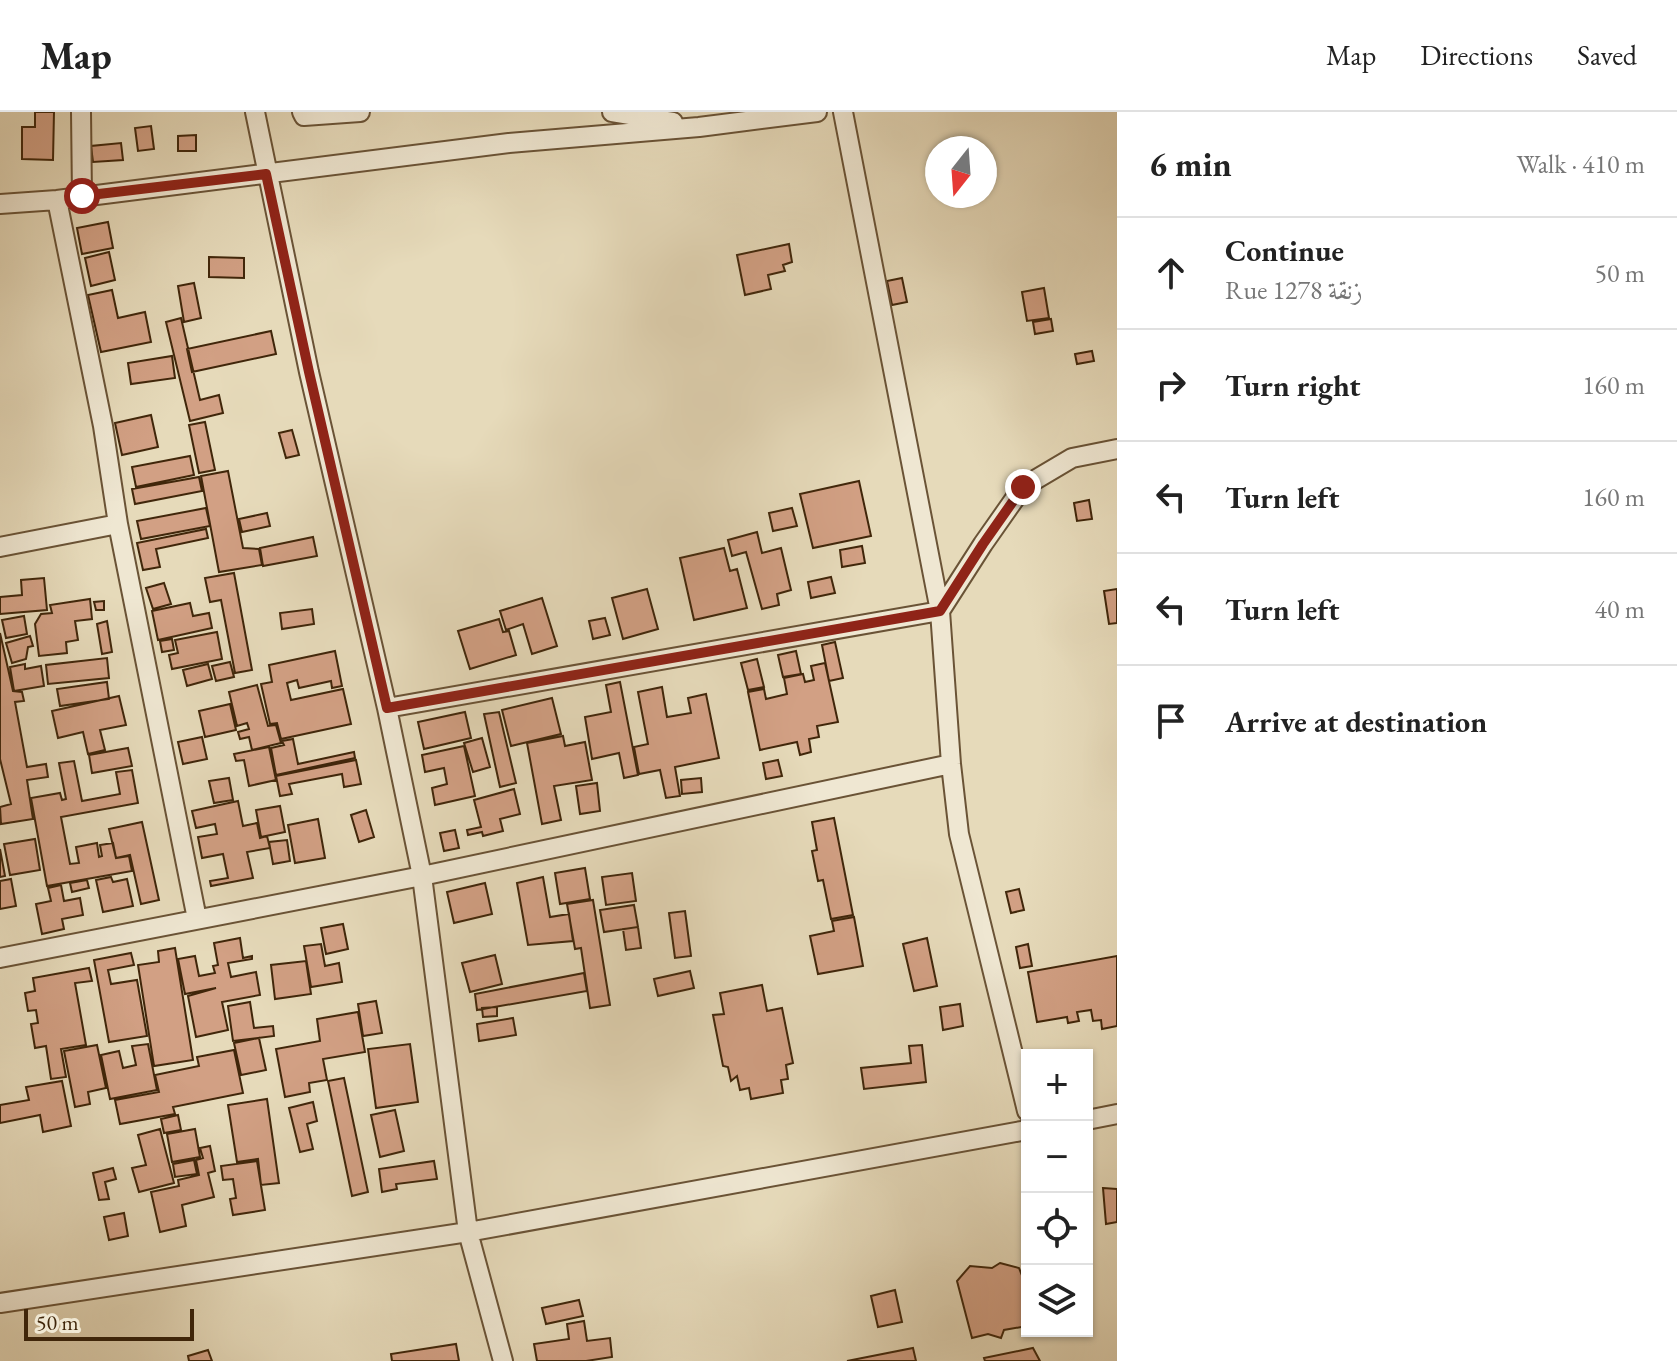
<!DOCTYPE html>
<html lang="en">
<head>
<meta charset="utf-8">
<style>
	:root { --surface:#fff; --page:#f2f2f2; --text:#222; --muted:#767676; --line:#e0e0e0 }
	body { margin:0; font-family:"EB Garamond",Amiri,serif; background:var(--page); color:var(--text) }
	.controls { position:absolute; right:24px; bottom:24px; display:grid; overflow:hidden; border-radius:0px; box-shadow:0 2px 6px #0004 }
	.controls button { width:72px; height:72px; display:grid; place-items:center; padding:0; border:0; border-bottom:2px solid var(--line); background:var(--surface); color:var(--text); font:40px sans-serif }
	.compass { position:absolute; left:925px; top:24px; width:72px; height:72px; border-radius:50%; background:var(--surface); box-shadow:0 2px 6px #0004; rotate:197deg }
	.scale { position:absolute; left:24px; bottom:20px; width:170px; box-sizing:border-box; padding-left:8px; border:4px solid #40260a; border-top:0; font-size:22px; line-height:28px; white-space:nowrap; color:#40260a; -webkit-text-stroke:6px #efe7d2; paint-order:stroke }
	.stop { position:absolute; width:24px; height:24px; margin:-18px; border:6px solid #8f2418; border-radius:50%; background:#fff }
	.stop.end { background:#8f2418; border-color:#fff; box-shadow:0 2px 8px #0008 }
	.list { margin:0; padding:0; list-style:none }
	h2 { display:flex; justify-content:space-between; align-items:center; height:104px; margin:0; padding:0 32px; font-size:34px }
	h2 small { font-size:26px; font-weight:400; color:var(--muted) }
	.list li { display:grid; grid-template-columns:52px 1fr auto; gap:24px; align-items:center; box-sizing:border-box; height:112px; padding:0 32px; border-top:2px solid var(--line) }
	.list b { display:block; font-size:30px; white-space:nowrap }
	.list p { margin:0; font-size:26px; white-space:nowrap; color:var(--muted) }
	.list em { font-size:26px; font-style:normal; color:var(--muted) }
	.icon { flex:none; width:44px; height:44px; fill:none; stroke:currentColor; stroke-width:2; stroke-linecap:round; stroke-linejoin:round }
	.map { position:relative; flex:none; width:1117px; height:1249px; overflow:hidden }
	header { display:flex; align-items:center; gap:48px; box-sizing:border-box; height:112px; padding:0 40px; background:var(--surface); border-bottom:2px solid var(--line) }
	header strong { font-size:38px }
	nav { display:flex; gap:44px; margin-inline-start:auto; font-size:28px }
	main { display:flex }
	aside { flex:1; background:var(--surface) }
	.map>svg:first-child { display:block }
	.building { fill:#d2a084; stroke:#40260a; stroke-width:2 }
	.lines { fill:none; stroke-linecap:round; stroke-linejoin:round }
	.minor-casing { stroke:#6a5336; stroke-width:22 }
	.minor { stroke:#efe7d2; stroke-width:18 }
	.route { stroke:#8f2418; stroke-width:10 }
</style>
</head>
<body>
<header>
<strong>Map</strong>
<nav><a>Map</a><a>Directions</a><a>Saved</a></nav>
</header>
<main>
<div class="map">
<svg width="1117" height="1249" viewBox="0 0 1117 1249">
	<rect width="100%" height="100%" fill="#e6daba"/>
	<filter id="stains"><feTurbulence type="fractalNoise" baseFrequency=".0025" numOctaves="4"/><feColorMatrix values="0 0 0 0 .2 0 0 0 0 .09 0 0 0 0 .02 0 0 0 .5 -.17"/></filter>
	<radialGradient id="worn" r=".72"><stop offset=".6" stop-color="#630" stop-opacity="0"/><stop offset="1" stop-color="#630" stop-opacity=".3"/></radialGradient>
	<path class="building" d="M35 0H54L53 48 22 47V15H35Z
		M151 14 154 37 138 39 135 16Z
		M196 23V39H178V24Z
		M121 31 123 48 93 50 91 34Z
		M108 110 113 136 82 142 77 116Z
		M789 132 792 150 783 153 785 159 768 163 771 177 745 183 737 143Z
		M109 140 115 168 91 174 85 146Z
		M209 145 244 146V166L209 165Z
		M902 166 907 190 892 193 887 169Z
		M194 171 201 206 184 210 178 174Z
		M1044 176 1049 206 1027 209 1022 180Z
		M112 178 118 206 145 200 151 230 101 240 88 183Z
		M181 206 200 288 219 283 223 301 190 309 166 210Z
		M1051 207 1053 219 1035 222 1033 210Z
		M271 219 276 242 192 260 187 237Z
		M1092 239 1094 249 1077 252 1075 242Z
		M172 244 175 266 131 272 128 251Z
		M151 303 158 335 122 343 115 311Z
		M205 310 215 358 199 361 189 313Z
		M292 318 299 343 286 346 279 321Z
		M190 344 194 363 136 375 132 355Z
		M228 359 243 436 259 437 262 453 219 460 201 364Z
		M199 365 202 379 135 392 132 377Z
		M859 369 871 424 813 436 800 382Z
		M1089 388 1092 407 1077 409 1074 391Z
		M206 396 210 414 141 427 137 409Z
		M792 396 797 414 773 419 769 401Z
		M267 401 270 414 242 420 239 407Z
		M206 417 208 426 156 437 160 455 143 458 137 431Z
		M757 420 762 441 781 436 791 478 777 482 779 493 762 497 746 440 732 444 728 428Z
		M313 425 317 444 263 454 260 436Z
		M862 434 865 451 842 455 840 438Z
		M724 436 730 459 737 457 747 496 694 508 680 446Z
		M234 461 252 558 235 561 221 488 210 490 205 466Z
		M831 465 835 481 811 486 808 470Z
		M44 466 47 498 0 502V485L22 483 21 468Z
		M164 471 171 492 153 497 146 476Z
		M647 477 658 517 623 527 612 486Z
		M1117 477V511L1109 512 1104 479Z
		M542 486 557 534 532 542 523 512 506 518 500 499Z
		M90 487 92 507 75 509 78 528 66 530 67 541 39 544 35 512 41 502 52 501 50 493Z
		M104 489V498H96L94 490Z
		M190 491 193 504 209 501 212 516 158 528 152 499Z
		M312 497 314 512 282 517 280 501Z
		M24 504 27 522 6 526 2 508Z
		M605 506 610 523 593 527 589 509Z
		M499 507 503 520 509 519 516 543 470 557 458 519Z
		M107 509 112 540 102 542 97 512Z
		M217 520 222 547 172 557 169 543 178 541 175 528Z
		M0 521 13 579 22 580 24 589 15 590 27 655 46 652 48 665 27 668 33 707 1 712 0 695 11 692 0 647Z
		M30 524 33 534 28 535 26 547 12 551 6 531Z
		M172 527 174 538 162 540 160 529Z
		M835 530 843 566 829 569 822 533Z
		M335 539 342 574 332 576 331 569 299 576 297 568 287 571 291 588 343 577 351 612 281 627 277 611 270 612 261 572 272 570 269 553Z
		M796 539 801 562 783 565 778 543Z
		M107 546 109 566 48 572 46 553Z
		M757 547 764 575 748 578 741 551Z
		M230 550 234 565 216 569 212 554Z
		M825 551 838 610 817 614 819 625 809 627 811 640 800 643 797 630 760 638 748 580 764 577 766 587 787 582 784 566 803 562 805 570 814 568 811 554Z
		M25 552V557L41 554 44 574 14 579 10 555Z
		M208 552 212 567 187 574 183 558Z
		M107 570 109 587 60 594 57 577Z
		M620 570 638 663 624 666 619 641 592 647 585 605 611 600 606 573Z
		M257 573 268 614 276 613 281 631 252 638 249 625 240 627 238 620 249 617 247 611 237 614 229 580Z
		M662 575 667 605 691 601 688 586 706 582 719 646 675 655 680 684 666 686 660 658 639 662 634 635 648 632 638 580Z
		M119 584 126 613 100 618 105 638 88 642 83 620 58 626 52 599Z
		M552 586 561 622 511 634 502 598Z
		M230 592 236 618 205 625 199 599Z
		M465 600 471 626 424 637 418 610Z
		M499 600 516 671 500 675 484 602Z
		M563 624 565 634 585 630 592 668 554 674 561 708 542 712 527 631Z
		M202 625 207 647 183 652 178 630Z
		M482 626 490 655 473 660 464 631Z
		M293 627 298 652 354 640 355 646 276 663 271 636 284 633 282 629Z
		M464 634 475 684 435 693 432 676 447 672 444 656 425 660 422 643Z
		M269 635 276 668 249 674 244 648 236 649 234 642Z
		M128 636 132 654 92 661 89 643Z
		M356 648 361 672 344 675 342 662 289 672 292 682 280 684 276 664Z
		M778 648 782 664 766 667 763 651Z
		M74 649 82 689 120 682 116 660 132 658 138 691 61 705 70 752 79 751 76 735 97 731 99 745 102 744 100 733 113 731 116 746 129 744 132 759 47 774 31 686 60 681 62 688 66 687 59 651Z
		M229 666 233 688 214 691 209 669Z
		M701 666 702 680 682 682 681 668Z
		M597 671 600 699 580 702 576 674Z
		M514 677 520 702 500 707 503 719 483 724 482 720 468 723 467 718 481 715 474 688Z
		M238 689 243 714 257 711 260 726 267 724 270 736 247 740 253 766 211 774 210 769 228 766 223 742 202 746 198 725 217 722 215 712 196 716 192 699Z
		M280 694 285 720 261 725 256 698Z
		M366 698 374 725 359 730 351 703Z
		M834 706 853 803 831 807 823 768 818 769 812 739 817 738 812 710Z
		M318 707 325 746 295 751 288 713Z
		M142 710 159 788 141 792 130 743 116 746 109 717Z
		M455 718 459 736 444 739 440 721Z
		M35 727 40 758 10 763 4 732Z
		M287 728 290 749 273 752 269 730Z
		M0 737 5 764 0 765Z
		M585 756 590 787 560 792 555 761Z
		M632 761 636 789 606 793 602 765Z
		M111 765 113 770 127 767 133 794 103 800 96 768Z
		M543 765 550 805 569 802 573 829 528 833 517 771Z
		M11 767 16 794 0 797V769Z
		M87 768 89 776 72 780 70 771Z
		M485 771 492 802 454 811 447 780Z
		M61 773 64 789 80 786 83 803 62 807 64 817 42 822 36 792 51 789 48 776Z
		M1019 777 1024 798 1011 801 1006 780Z
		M593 788 610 893 590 896 581 836 575 837 567 792Z
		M634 793 638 815 604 820 600 798Z
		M685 799 691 844 675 846 669 801Z
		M854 805 863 854 818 862 810 824 834 819 832 809Z
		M343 812 348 837 326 842 321 816Z
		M638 815 641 836 626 838 623 817Z
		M240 826 243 846 252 844V847L228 851 231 865 256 860 260 883 222 890 228 918 196 925 188 884 216 876 185 882 178 847 195 844 199 864 215 861 213 854 218 853 214 831Z
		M927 826 937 874 914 879 903 832Z
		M321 832 325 854 339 851 342 870 311 875 304 834Z
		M1028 832 1032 854 1020 856 1016 835Z
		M175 836 193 948 154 954 138 853 159 850 158 839Z
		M131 841 134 853 108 858 111 872 137 868 147 924 109 930 94 848Z
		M495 843 502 872 470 880 462 851Z
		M1117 844V914L1102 917 1101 908 1093 909 1091 898 1077 900 1079 909 1068 911 1067 905 1037 910 1028 860Z
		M306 849 311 882 275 887 271 853Z
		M89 856 92 869 75 871 86 933 61 937 66 965 51 967 46 934 35 936 31 912 38 911 36 898 28 899 25 881 35 879 33 866Z
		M690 859 694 876 658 884 654 867Z
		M584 861 587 879 477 898 475 882Z
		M762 873 767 899 782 896 793 951 786 953 788 967 781 968 783 981 751 987 749 976 740 978 737 964 731 969 728 955 723 954 713 903 724 902 720 881Z
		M376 889 382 921 363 924 358 892Z
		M250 890 254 916 273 914 274 924 233 929 228 894Z
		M960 892 963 914 943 918 940 895Z
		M497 895V904L483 905 482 896Z
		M358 900 365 940 323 947 327 968 309 971 310 980 285 985 276 937 320 929 317 907Z
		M513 906 516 923 479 929 477 912Z
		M259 926 266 958 241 963 234 931Z
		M148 932 157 978 110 987 101 943 119 939 123 956 136 953 132 934Z
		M410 932 418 990 376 996 368 937Z
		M97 933 106 976 88 980 90 992 75 995 64 939Z
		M922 933 926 970 864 977 861 956 911 951 909 934Z
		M234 938 243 981 173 995 175 1002 120 1012 115 988 159 980 155 963 199 954 197 945Z
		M344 966 368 1080 352 1084 328 969Z
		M62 969 71 1014 43 1020 40 1003 0 1011V993L29 988 26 975Z
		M267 987 279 1071 261 1073 258 1047 237 1050 228 993Z
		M313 990 317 1009 307 1012 313 1037 300 1040 289 996Z
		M395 998 404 1039 380 1045 371 1003Z
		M178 1003 181 1018 164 1021 161 1007Z
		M160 1017 174 1071 139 1080 132 1056 146 1053 138 1023Z
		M195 1017 200 1045 172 1050 167 1022Z
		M210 1034 215 1059 208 1061 214 1085 182 1093 186 1114 160 1120 151 1080 179 1074 178 1068 199 1063 196 1048 203 1046 200 1036Z
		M194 1048 197 1062 175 1065 173 1052Z
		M257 1049 265 1098 233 1103 230 1087 236 1086 233 1067 223 1068 221 1054Z
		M434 1049 437 1067 396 1072 397 1077 382 1080 379 1057Z
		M113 1056 116 1067 105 1070 109 1087 99 1088 93 1061Z
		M1103 1076 1117 1077V1110L1106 1112Z
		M124 1101 128 1124 109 1128 104 1105Z
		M1000 1151 1019 1156 1027 1176V1214L1004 1218 1001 1226 988 1222 972 1226 957 1169 970 1154 992 1156Z
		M895 1178 902 1210 878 1215 871 1184Z
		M579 1188 583 1204 546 1212 542 1196Z
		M584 1209 587 1229 610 1226 612 1245 586 1249H537L534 1232 569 1227 567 1212Z
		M456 1232 459 1249H392L391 1242Z
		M913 1236 916 1249H847Z
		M1033 1236 1040 1249H985L984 1246Z
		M208 1238 212 1249H189L188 1244Z"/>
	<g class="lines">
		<defs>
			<path id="minor" d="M81 0 82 84
				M255 0 309 260 387 596
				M302 0 304 4 360 0
				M612 0 673 10
				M843 0 940 499 951 652 959 722 1027 999
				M57 88 103 314 118 412
				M0 92 57 88 509 31 699 15 817 0
				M0 435 118 412 197 807
				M0 846 422 764 951 652
				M1087 1008 1117 1002
				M0 1191 468 1120 1027 1018
				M503 1249 468 1120 422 764 387 596 940 499 983 432 1023 375 1072 346 1117 337"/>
		</defs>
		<use href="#minor" class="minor-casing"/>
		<use href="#minor" class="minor"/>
	</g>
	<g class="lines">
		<path class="route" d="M82 84 266 62 309 260 387 596 940 499 983 432 1023 375"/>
	</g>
	<rect width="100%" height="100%" filter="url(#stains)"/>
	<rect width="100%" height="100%" fill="url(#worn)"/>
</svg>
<div class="controls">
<button>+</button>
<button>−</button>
<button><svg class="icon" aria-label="locate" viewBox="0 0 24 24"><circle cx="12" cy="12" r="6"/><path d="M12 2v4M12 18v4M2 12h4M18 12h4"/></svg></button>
<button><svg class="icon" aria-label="layers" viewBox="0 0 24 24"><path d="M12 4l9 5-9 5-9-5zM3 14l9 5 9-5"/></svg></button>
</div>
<svg class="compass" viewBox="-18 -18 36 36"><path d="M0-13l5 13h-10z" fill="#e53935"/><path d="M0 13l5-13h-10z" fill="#767676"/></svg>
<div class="scale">50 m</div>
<div class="stop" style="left:82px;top:84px"></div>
<div class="stop end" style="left:1023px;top:375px"></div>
</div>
<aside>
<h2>6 min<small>Walk · 410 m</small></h2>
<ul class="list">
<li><svg class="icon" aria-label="ahead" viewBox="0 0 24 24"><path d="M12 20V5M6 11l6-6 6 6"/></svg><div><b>Continue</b><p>Rue 1278 زنقة</p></div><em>50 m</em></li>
<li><svg class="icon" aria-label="right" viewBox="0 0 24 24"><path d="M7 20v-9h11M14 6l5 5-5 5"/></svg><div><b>Turn right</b></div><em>160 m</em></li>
<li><svg class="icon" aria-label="left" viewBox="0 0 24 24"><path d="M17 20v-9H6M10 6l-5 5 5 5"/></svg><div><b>Turn left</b></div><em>160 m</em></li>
<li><svg class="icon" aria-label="left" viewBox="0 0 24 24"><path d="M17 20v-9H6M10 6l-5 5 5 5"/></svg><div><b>Turn left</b></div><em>40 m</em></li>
<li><svg class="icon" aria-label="arrive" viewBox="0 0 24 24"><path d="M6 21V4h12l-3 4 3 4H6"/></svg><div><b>Arrive at destination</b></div></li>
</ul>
</aside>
</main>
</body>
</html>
